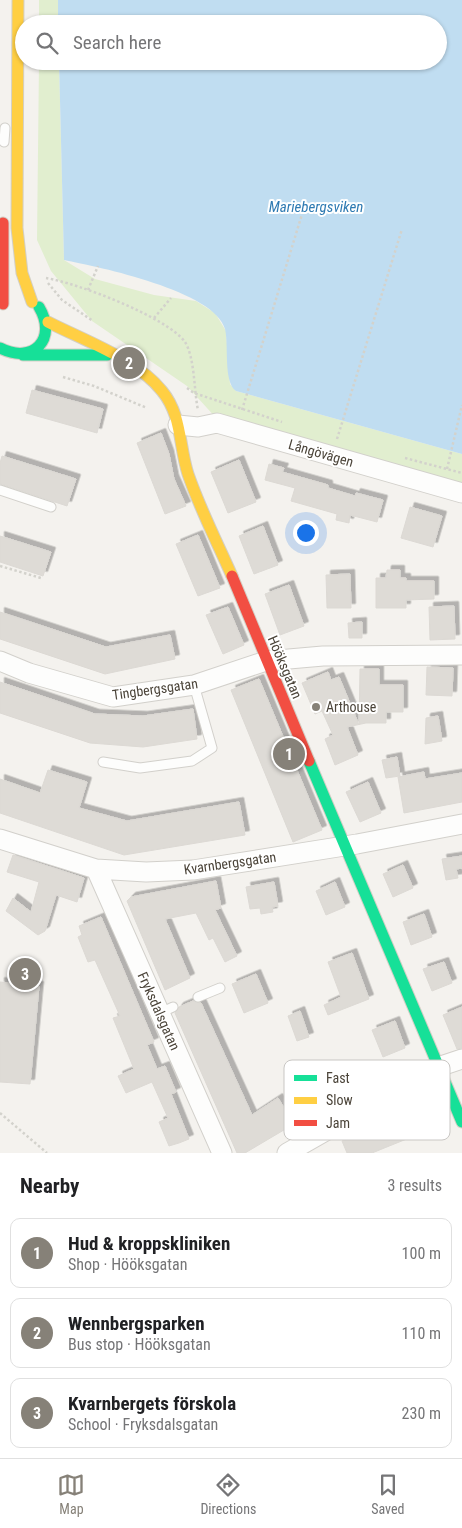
<!DOCTYPE html>
<html lang="en">
<head>
<meta charset="utf-8">
<style>
	:root { --surface:#fff; --page:#f6f6f6; --text:#202124; --muted:#757577; --line:#e0e0e0; --accent:#868178 }
	body { margin:0; font-family:"Roboto Condensed",sans-serif; background:var(--page); color:var(--text) }
	.you { position:absolute; left:305px; top:532px; width:18px; height:18px; margin:-12px; border:4px solid #fff; border-radius:50%; background:#1a73e8; box-shadow:0 0 0 8px #1a73e833 }
	.badge { display:grid; place-items:center; width:32px; height:32px; border-radius:50%; background:var(--accent); color:#fff; font-size:16px; font-weight:700 }
	.pin { position:absolute; translate:-50% -50%; border:2px solid #fff; box-shadow:0 1px 5px #0006 }
	.list { margin:0; padding:0; list-style:none }
	h2 { display:flex; justify-content:space-between; align-items:center; height:65px; margin:0; padding:0 20px; font-size:21px }
	h2 small { font-size:16px; font-weight:400; color:var(--muted) }
	.list li { display:grid; grid-template-columns:32px 1fr auto; gap:15px; align-items:center; box-sizing:border-box; height:70px; margin:0 10px 10px; padding:0 10px; border:1px solid var(--line); border-radius:10px }
	.list b { display:block; font-size:19px; white-space:nowrap }
	.list p { margin:0; font-size:16px; white-space:nowrap; color:var(--muted) }
	.list em { font-size:16px; font-style:normal; color:var(--muted) }
	.icon { flex:none; width:28px; height:28px; fill:none; stroke:currentColor; stroke-width:2; stroke-linecap:round; stroke-linejoin:round }
	.map { position:relative; flex:none; width:462px; height:1153px; overflow:hidden }
	.search { position:absolute; background:var(--surface); box-shadow:0 1px 4px #0004; left:15px; right:15px; top:15px; height:55px; display:flex; align-items:center; gap:12px; box-sizing:border-box; padding:0 18px; border-radius:28px; color:var(--muted); font-size:19px }
	.sheet { height:305px; background:var(--surface) }
	nav { display:flex; justify-content:space-around; align-items:center; box-sizing:border-box; height:70px; border-top:1px solid var(--line); background:var(--surface); font-size:14px; color:var(--muted) }
	nav a { display:grid; justify-items:center; gap:2px }
	nav .on { color:var(--accent) }
	.map>svg:first-child { display:block }
	.green { fill:#e1eecf }
	.water { fill:#c0ddf1 }
	.building { fill:#dedbd6; stroke:#dcd9d4; filter:url(#shadow) }
	.lines { fill:none; stroke-linecap:round; stroke-linejoin:round }
	.lane-casing { stroke:#d2d0cb; stroke-width:11 }
	.street-casing { stroke:#d2d0cb; stroke-width:21 }
	.fast-casing { stroke:#d3cfc5; stroke-width:13 }
	.slow-casing { stroke:#d3cfc5; stroke-width:13 }
	.jam-casing { stroke:#d3cfc5; stroke-width:13 }
	.path { stroke:#d3d2cc; stroke-width:2.5; stroke-dasharray:2.5 2.5; stroke-linecap:butt }
	.lane { stroke:#fdfdfc; stroke-width:9 }
	.street { stroke:#fdfdfc; stroke-width:19 }
	.fast { stroke:#16e098; stroke-width:11 }
	.slow { stroke:#ffcf43; stroke-width:11 }
	.jam { stroke:#f24e42; stroke-width:11 }
	.poi-dot { fill:#868178; stroke:#fff; stroke-width:2 }
	.labels { text-anchor:middle; stroke-width:4; stroke-linejoin:round; paint-order:stroke }
	.street-label { font-size:14px; fill:#4b4439; stroke:#fff }
	.poi-label { font-size:14px; fill:#4b4439; stroke:#fff; text-anchor:start }
	.water-label { font-size:15px; font-style:italic; fill:#2e7ab2; stroke:#fff }
	.key { fill:#fff; stroke:#c9c7c4; stroke-width:1 }
	.key-label { font-size:14px; fill:#4b4439 }
</style>
</head>
<body>
<div class="map">
<svg width="462" height="1153" viewBox="0 0 462 1153">
	<defs>
		<filter id="shadow"><feDropShadow dx="4.5" dy="-4.5" stdDeviation="0" flood-color="#0004"/></filter>
	</defs>
	<rect width="100%" height="100%" fill="#f4f2ee"/>
	<path class="green" d="M39 0H58V24H39Z
		M39 61H59L64 260 95 279 154 295 196 301 215 313 226 331 230 384 236 391 462 454V483L217 419 187 386 92 321 51 271 37 240Z"/>
	<path class="water" d="M58 0H462V454L236 391C223 382 229 345 225 329 215 291 99 267 64 260L59 61H438V24H58Z"/>
	<path class="building" d="M32 390 103 409 97 433 26 413Z
		M161 433 169 454 174 479 186 506 165 514 137 443Z
		M2 456 76 479 67 506 0 484V463Z
		M239 460 256 502 228 513 211 472Z
		M269 464 284 468 282 472 328 485V488L355 496 356 493 383 500 377 522 350 515 349 523 336 520 337 514 291 501 295 488 265 480Z
		M410 507 442 516 433 547 401 538Z
		M263 526 278 565 254 574 239 536Z
		M198 535 220 588 198 596 176 544Z
		M0 536 51 552 43 576 0 562Z
		M387 570H400V578H406V581H434V599L406 600V608H376V578H386Z
		M350 574 351 608H327L326 575Z
		M289 585 304 626 280 635 265 594Z
		M454 606 455 639 430 640 429 607Z
		M228 607 244 645 223 654 206 615Z
		M0 612 106 647 170 635 175 659 105 674 0 639Z
		M362 622V638H349L348 623Z
		M427 667 453 668 452 696 426 695Z
		M360 669H379V685H403V712H386V723H366L347 727 358 755 335 765 325 739 333 735 322 711 315 714 302 683 328 672 331 680 339 677 359 725Z
		M259 679 322 830 293 842 231 690Z
		M0 682 95 714 143 716 193 709 197 739 143 747 90 743 0 713Z
		M438 716 442 741 425 744 426 718Z
		M397 757 400 776 386 778 382 760Z
		M48 770 87 782 79 808 127 821 239 802 245 835 124 855 0 813V779L40 793Z
		M424 772 425 779 462 773V802L404 813 398 777Z
		M368 782 381 813 360 822 346 792Z
		M13 855 84 878 77 902 56 895 45 931 38 935 6 911 13 898 31 912 39 882 7 872Z
		M462 856V868L456 869 458 878 446 880 442 859Z
		M403 865 413 888 393 897 383 874Z
		M216 881 221 908 215 910 237 956 225 962 213 938 209 940 196 913 165 919 190 978 165 990 127 901 131 897Z
		M274 882 278 906 272 907 273 912 261 914 260 908 250 909 246 887Z
		M335 882 345 907 326 915 316 891Z
		M424 914 432 937 411 945 403 922Z
		M101 917 154 1042 147 1045 157 1069 165 1066 176 1092 171 1094 189 1139 179 1143 169 1146 159 1122 168 1118 152 1082 126 1093 118 1076 134 1069 113 1018 120 1016 95 960 88 962 78 937 82 935 79 926Z
		M352 953 369 999 328 1015 324 1005 341 997 328 962Z
		M444 962 452 983 432 991 423 969Z
		M256 974 268 1003 244 1013 232 984Z
		M0 982 39 986 30 1084 0 1082Z
		M193 1001 201 1003 252 1115 278 1098 294 1124 245 1153H237L175 1013 179 1007Z
		M462 1007V1048L457 1049 443 1015Z
		M300 1011 309 1037 297 1041 288 1016Z
		M395 1021 405 1048 383 1057 372 1030Z
		M408 1105 419 1134 372 1153H347L342 1141 387 1122 384 1114Z"/>
	<g class="lines">
		<defs>
			<path id="lane" d="M4 142 5 128
				M0 490 51 507
				M103 762 140 768 192 761 212 748 194 685
				M198 997 220 988
				M160 1013 173 1007"/>
			<path id="street" d="M178 425 198 427 217 423 462 493
				M0 661 29 673 113 697 194 685 266 661 323 656 462 655
				M0 839 96 869 146 872 193 870 357 844 462 824
				M96 869 222 1153
				M287 1153 438 1067 462 1059"/>
			<path id="fast" d="M0 348C33 365 58 339 39 307
				M23 355H107
				M309 761 462 1122"/>
			<path id="slow" d="M18 0 17 228 22 273 32 302
				M48 322C83 340 137 359 162 391 182 415 179 446 188 474 200 509 217 542 232 576"/>
			<path id="jam" d="M3 223V304
				M232 576 309 761"/>
		</defs>
		<use href="#lane" class="lane-casing"/>
		<use href="#street" class="street-casing"/>
		<use href="#fast" class="fast-casing"/>
		<use href="#slow" class="slow-casing"/>
		<use href="#jam" class="jam-casing"/>
		<path class="path" d="M46 278C77 283 167 317 185 342 195 358 194 392 198 410
			M48 283 62 300 93 321
			M88 290 98 266
			M154 318 171 298
			M63 377 94 386 147 408
			M187 388 194 393 282 422
			M242 410 303 211
			M337 439 402 229
			M405 458 462 473
			M447 469 462 405
			M0 566 41 578
			M0 1113 47 1153"/>
		<use href="#lane" class="lane"/>
		<use href="#street" class="street"/>
		<use href="#fast" class="fast"/>
		<use href="#slow" class="slow"/>
		<use href="#jam" class="jam"/>
	</g>
	<circle class="poi-dot" cx="316" cy="707" r="5"/>
	<g class="labels">
		<g class="street-label">
			<text transform="translate(321 453) rotate(16)" y="5">Långövägen</text>
			<text transform="translate(285 667) rotate(67)" y="5">Hööksgatan</text>
			<text transform="translate(155 689) rotate(-8)" y="5">Tingbergsgatan</text>
			<text transform="translate(230 863) rotate(-8)" y="5">Kvarnbergsgatan</text>
			<text transform="translate(159 1011) rotate(66)" y="5">Fryksdalsgatan</text>
		</g>
		<g class="poi-label">
			<text x="326" y="712">Arthouse</text>
		</g>
		<g class="water-label">
			<text x="316" y="212">Mariebergsviken</text>
		</g>
	</g>
	<rect x="284" y="1060" width="166" height="80" rx="8" class="key"/>
	<rect x="294" y="1075" width="23" height="6" fill="#16e098"/>
	<rect x="294" y="1097" width="23" height="7" fill="#ffcf43"/>
	<rect x="294" y="1120" width="23" height="6" fill="#f24e42"/>
	<g class="key-label">
		<text x="326" y="1083">Fast</text>
		<text x="326" y="1105">Slow</text>
		<text x="326" y="1128">Jam</text>
	</g>
</svg>
<div class="you"></div>
<div class="pin badge" style="left:289px;top:754px">1</div>
<div class="pin badge" style="left:129px;top:363px">2</div>
<div class="pin badge" style="left:25px;top:974px">3</div>
<div class="search"><svg class="icon" aria-label="search" viewBox="0 0 24 24"><circle cx="10" cy="10" r="6"/><path d="M15 15l6 6"/></svg>Search here</div>
</div>
<section class="sheet">
<h2>Nearby<small>3 results</small></h2>
<ul class="list">
<li><span class="badge">1</span><div><b>Hud &amp; kroppskliniken</b><p>Shop · Hööksgatan</p></div><em>100 m</em></li>
<li><span class="badge">2</span><div><b>Wennbergsparken</b><p>Bus stop · Hööksgatan</p></div><em>110 m</em></li>
<li><span class="badge">3</span><div><b>Kvarnbergets förskola</b><p>School · Fryksdalsgatan</p></div><em>230 m</em></li>
</ul>
</section>
<nav>
<a class="on"><svg class="icon" aria-label="map" viewBox="0 0 24 24"><path d="M3 6l6-2 6 2 6-2v14l-6 2-6-2-6 2zM9 4v14M15 6v14"/></svg>Map</a>
<a><svg class="icon" aria-label="directions" viewBox="0 0 24 24"><path d="M12 3l9 9-9 9-9-9zM9 14v-3h6M13 9l2 2-2 2"/></svg>Directions</a>
<a><svg class="icon" aria-label="saved" viewBox="0 0 24 24"><path d="M7 4h10v16l-5-4-5 4z"/></svg>Saved</a>
</nav>
</body>
</html>
